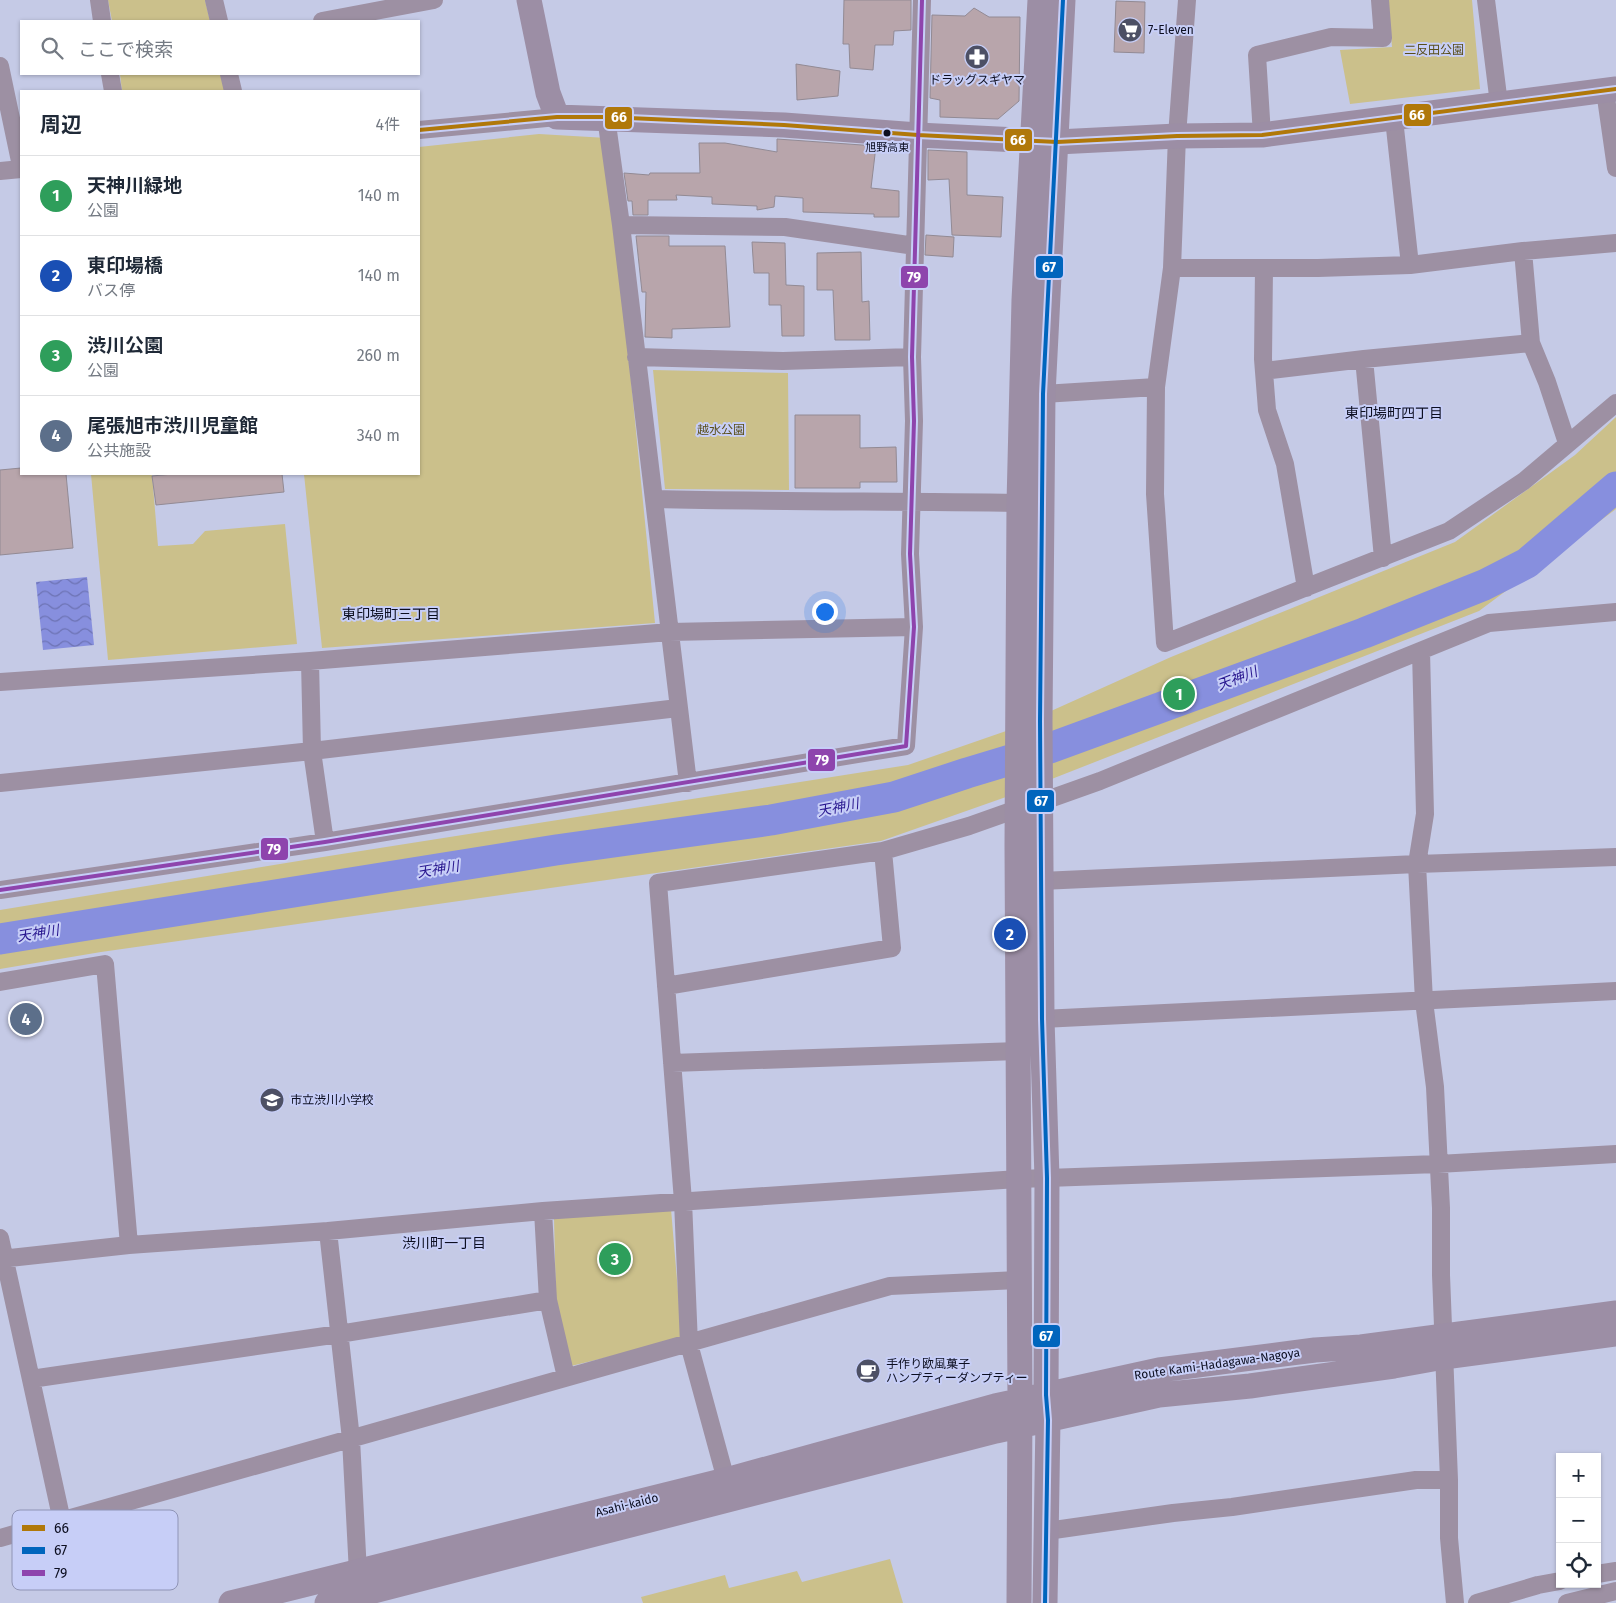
<!DOCTYPE html>
<html lang="ja">
<head>
<meta charset="utf-8">
<style>
	:root { --surface:#fff; --page:#f2f2f3; --text:#1f2937; --muted:#747a83; --line:#e0e1e3; --accent:#2563eb }
	body { margin:0; font-family:"Fira Sans","Noto Sans JP",sans-serif; background:var(--page); color:var(--text) }
	.controls { position:absolute; right:15px; bottom:15px; display:grid; overflow:hidden; border-radius:0px; box-shadow:0 1px 4px #0004 }
	.controls button { width:45px; height:45px; display:grid; place-items:center; padding:0; border:0; border-bottom:1px solid var(--line); background:var(--surface); color:var(--text); font:25px sans-serif }
	.you { position:absolute; left:824px; top:611px; width:18px; height:18px; margin:-12px; border:4px solid #fff; border-radius:50%; background:#1a73e8; box-shadow:0 0 0 8px #1a73e833 }
	.badge { display:grid; place-items:center; width:32px; height:32px; border-radius:50%; background:var(--accent); color:#fff; font-size:16px; font-weight:700 }
	.pin { position:absolute; translate:-50% -50%; border:2px solid #fff; box-shadow:0 1px 5px #0006 }
	.list { margin:0; padding:0; list-style:none }
	h2 { display:flex; justify-content:space-between; align-items:center; height:65px; margin:0; padding:0 20px; font-size:21px }
	h2 small { font-size:16px; font-weight:400; color:var(--muted) }
	.list li { display:grid; grid-template-columns:32px 1fr auto; gap:15px; align-items:center; box-sizing:border-box; height:80px; padding:0 20px; border-top:1px solid var(--line) }
	.list b { display:block; font-size:19px; white-space:nowrap }
	.list p { margin:0; font-size:16px; white-space:nowrap; color:var(--muted) }
	.list em { font-size:16px; font-style:normal; color:var(--muted) }
	.icon { flex:none; width:28px; height:28px; fill:none; stroke:currentColor; stroke-width:2; stroke-linecap:round; stroke-linejoin:round }
	.map { position:relative; flex:none; width:1616px; height:1603px; overflow:hidden }
	.search { position:absolute; background:var(--surface); box-shadow:0 1px 4px #0004; left:20px; top:20px; width:400px; height:55px; display:flex; align-items:center; gap:12px; box-sizing:border-box; padding:0 18px; border-radius:0px; color:var(--muted); font-size:19px }
	.panel { position:absolute; background:var(--surface); box-shadow:0 1px 4px #0004; left:20px; top:90px; width:400px; height:385px; border-radius:0px }
	.map>svg:first-child { display:block }
	.park { fill:#cbc08b }
	.water { fill:url(#water-waves) }
	.lines { fill:none; stroke-linecap:round; stroke-linejoin:round }
	.river { stroke:#878fde; stroke-width:31 }
	.building { fill:#b8a5ab; stroke:#928a94 }
	.street { stroke:#9d90a3; stroke-width:18 }
	.secondary { stroke:#9c8ea5; stroke-width:25 }
	.bus-1-casing { stroke:#c7cef7; stroke-width:8 }
	.bus-2-casing { stroke:#c7cef7; stroke-width:8 }
	.bus-3-casing { stroke:#c7cef7; stroke-width:8 }
	.bus-1 { stroke:#b0780a; stroke-width:4 }
	.bus-2 { stroke:#0065bd; stroke-width:4 }
	.bus-3 { stroke:#8e44ad; stroke-width:4 }
	.bus-dot { fill:#0c0e20; stroke:#c7cef7; stroke-width:2 }
	.labels { text-anchor:middle; stroke-width:4; stroke-linejoin:round; paint-order:stroke }
	.bus-label { font-size:11px; fill:#0c0e20; stroke:#c7cef7 }
	.poi-label { font-size:12px; fill:#0c0e20; stroke:#c7cef7; text-anchor:start }
	.park-label { font-size:12px; fill:#594e1a; stroke:#c7cef7 }
	.street-label { font-size:12px; fill:#0c0e20; stroke:#c7cef7 }
	.neighbourhood-label { font-size:14px; fill:#0c0e20; stroke:#c7cef7 }
	.water-label { font-size:14px; font-style:italic; fill:#29178f; stroke:#c7cef7 }
	.key { fill:#c7cef7; stroke:#8f94b6; stroke-width:1 }
	.key-label { font-size:14px; fill:#0c0e20 }
	.line-badge { stroke:#c7cef7; stroke-width:2 }
	.badge-label { font-size:14px; text-anchor:middle; font-weight:bold; fill:#fff }
</style>
</head>
<body>
<div class="map">
<svg width="1616" height="1603" viewBox="0 0 1616 1603">
	<defs>
		<pattern id="water-waves" width="16" height="10" patternUnits="userSpaceOnUse" patternTransform="scale(1.25)"><rect width="16" height="10" fill="#878fde"/><path d="M0 5q4-4 8 0t8 0" fill="none" stroke="#6d73b4"/></pattern>
	</defs>
	<rect width="100%" height="100%" fill="#c5cae6"/>
	<path class="park" d="M108 0H205L210 21H112Z
		M1388 0H1472L1480 89 1350 104 1340 50 1392 47Z
		M120 74H222L226 91H122Z
		M539 134 607 138 655 623 322 648 304 474H419V147Z
		M653 370 788 373 789 490 665 489Z
		M1616 417V509L1479 611 1006 797 881 841 101 952 0 969V910L329 856 908 765 1009 730 1171 657 1455 542 1575 455Z
		M91 474H152L158 546 193 544 205 531 285 524 297 644 108 660Z
		M671 1209 682 1339 571 1366 556 1299 554 1218Z
		M890 1559 903 1603H643L641 1597 725 1575 729 1588 797 1571 802 1582Z"/>
	<path class="water" d="M87 577 94 645 43 650 36 582Z"/>
	<g class="lines">
		<path class="river" d="M0 939 556 850 771 820 894 797 967 773 1050 748 1364 633 1484 585 1527 563 1616 487"/>
	</g>
	<path class="building" d="M844 0H911V30L894 31 893 45H875L873 70 850 68 849 44H843Z
		M1116 1 1145 2 1144 53 1114 52Z
		M974 8 989 17H1020L1019 101 998 119 940 117V100L930 98 932 15 965 16Z
		M796 64 840 71 838 96 797 100Z
		M777 139 876 146 871 188 899 191V217H874V214L803 212V198L775 196 774 207 757 210V206L712 204V197L676 195 677 200H648V215H633L632 201H628L624 173 649 175 650 173H700L699 143H725L777 152Z
		M928 150 967 152V195L1003 197 1001 237 952 235 949 179 928 180Z
		M926 235 954 237 953 257 925 255Z
		M636 236H669V246H725L730 327 672 329V338L645 337 646 292H642Z
		M752 242 785 243 786 285 804 286V336H782L781 305H769V273H754Z
		M861 252 862 302 869 301 870 340H835L833 290H817V253Z
		M795 415H860V448L896 447 897 482H860V488H795Z
		M21 468V474H66L73 548 0 555V470Z
		M173 474H282L284 492 156 505 152 476Z"/>
	<g class="lines">
		<path class="street" d="M99 0 102 21
			M214 0 219 21
			M1187 0 1177 136 1172 268 1156 387 1155 494 1165 643 1449 531 1524 481 1616 403
			M1486 0 1499 104
			M322 21 434 0
			M0 66 21 166
			M110 74 113 91
			M229 74 233 91
			M1605 91 1616 168
			M606 117 621 225 688 783
			M1394 119 1410 265
			M419 130 557 117
			M1262 135 1257 55 1331 37 1383 38 1380 0
			M0 171 21 169
			M621 225 785 227 915 246
			M1523 251 1531 343 1547 382 1567 443
			M1172 268H1318L1410 265 1523 251 1616 243
			M1264 268 1263 359 1267 410 1285 464 1306 588
			M636 357 783 361 912 357
			M1364 359 1383 558
			M1264 371 1364 359 1531 343
			M1043 394 1156 387
			M654 499C776 502 898 501 1019 503
			M1421 651 1425 814 1417 864 1424 1001 1435 1087 1441 1208V1275L1449 1480V1538L1455 1603
			M310 661 312 751 325 842
			M0 682 310 661 670 632 914 627
			M0 783 312 751 678 708
			M1041 802 1100 781 1489 623 1616 612
			M1041 881 1417 864 1616 857
			M0 890 325 842 906 746 914 627 910 554 914 421 912 357 922 0
			M0 982 105 964 129 1245
			M666 986 892 948 883 851
			M1042 1019 1616 991
			M672 1063 1018 1051
			M543 1211 548 1300 566 1377
			M328 1231 351 1439 358 1573
			M0 1238 62 1521
			M0 1259 129 1245 328 1231 543 1211 1019 1179 1438 1164 1616 1154
			M31 1379 339 1334 548 1300
			M726 1480 689 1344 683 1201 658 883 883 851 969 826 1017 809
			M1047 1531 1173 1513 1232 1507 1416 1480H1449
			M0 1538 890 1286 1019 1280
			M1597 1574 1616 1571
			M1477 1603 1538 1585 1560 1581
			M1567 1603 1616 1591"/>
		<path class="secondary" d="M529 0 548 93 557 117 784 125 918 135 1057 142 1177 136 1262 135 1616 89
			M231 1603 726 1480 995 1406 1159 1370 1315 1350 1361 1347 1616 1313
			M327 1603 996 1431 1159 1395 1250 1386 1394 1366 1444 1357 1616 1334
			M1019 1603 1020 1401 1017 845 1019 503 1024 300 1040 0
			M1045 1603 1048 1420 1046 1395 1047 1178 1042 1019 1040 721 1043 394 1063 0"/>
		<defs>
			<path id="bus-1" d="M419 130 557 117H606L784 125 918 135 1057 142 1177 136 1262 135 1616 89"/>
			<path id="bus-2" d="M1045 1603 1048 1420 1046 1395 1047 1178 1042 1019 1040 721 1043 394 1063 0"/>
			<path id="bus-3" d="M0 890 325 842 906 746 914 627 910 554 914 421 912 357 922 0"/>
		</defs>
		<use href="#bus-1" class="bus-1-casing"/>
		<use href="#bus-2" class="bus-2-casing"/>
		<use href="#bus-3" class="bus-3-casing"/>
		<use href="#bus-1" class="bus-1"/>
		<use href="#bus-2" class="bus-2"/>
		<use href="#bus-3" class="bus-3"/>
	</g>
	<defs>
		<symbol id="supermarket-disc" viewBox="-11 -11 22 22"><circle r="9.5" fill="#4d5065" stroke="#c7cef7"/><path d="M-6-5.5h2.5l.6 2H6L4.5 2H-2.5L-4.4-4H-6ZM-1.5 3.2a1.3 1.3 0 1 0 .1 0ZM3 3.2a1.3 1.3 0 1 0 .1 0Z" fill="#fff"/></symbol>
		<symbol id="pharmacy-disc" viewBox="-11 -11 22 22"><circle r="9.5" fill="#4d5065" stroke="#c7cef7"/><path d="M-2-6h4v4h4v4h-4v4h-4v-4h-4v-4h4Z" fill="#fff"/></symbol>
		<symbol id="school-disc" viewBox="-11 -11 22 22"><circle r="9.5" fill="#4d5065" stroke="#c7cef7"/><path d="M0-5L7-2L0 1L-7-2ZM-4 1L0 2.5L4 1V4Q0 6-4 4Z" fill="#fff"/></symbol>
		<symbol id="cafe-disc" viewBox="-11 -11 22 22"><circle r="9.5" fill="#4d5065" stroke="#c7cef7"/><path d="M-5.5-4.5H6V0H3Q3 3.5 0 3.5H-2.5Q-5.5 3.5-5.5 0ZM3-3.2v2h1.7v-2ZM-6 4.5H4V6H-6Z" fill="#fff"/></symbol>
	</defs>
	<g fill-rule="evenodd">
		<use href="#supermarket-disc" x="1116" y="16" width="28" height="28"/>
		<use href="#pharmacy-disc" x="963" y="43" width="28" height="28"/>
		<use href="#school-disc" x="258" y="1086" width="28" height="28"/>
		<use href="#cafe-disc" x="854" y="1357" width="28" height="28"/>
	</g>
	<circle class="bus-dot" cx="887" cy="133" r="4.5"/>
	<g class="labels">
		<g class="bus-label">
			<text x="887" y="151">旭野高東</text>
		</g>
		<g class="poi-label">
			<text x="1148" y="34">7-Eleven</text>
			<text x="977" y="84" text-anchor="middle">ドラッグスギヤマ</text>
			<text x="290" y="1104">市立渋川小学校</text>
			<text x="886" y="1368">手作り欧風菓子<tspan x="886" dy="14">ハンプティーダンプティー</tspan></text>
		</g>
		<g class="park-label">
			<text x="1434" y="54">二反田公園</text>
			<text x="721" y="434">越水公園</text>
		</g>
		<g class="street-label">
			<text transform="translate(1217 1364) rotate(-8)" y="4">Route Kami-Hadagawa-Nagoya</text>
			<text transform="translate(627 1505) rotate(-14)" y="4">Asahi-kaido</text>
		</g>
		<g class="neighbourhood-label">
			<text x="1394" y="418">東印場町四丁目</text>
			<text x="391" y="619">東印場町三丁目</text>
			<text x="444" y="1248">渋川町一丁目</text>
		</g>
		<g class="water-label">
			<text transform="translate(1237 678) rotate(-21)" y="5">天神川</text>
			<text transform="translate(838 807) rotate(-11)" y="5">天神川</text>
			<text transform="translate(438 869) rotate(-9)" y="5">天神川</text>
			<text transform="translate(38 933) rotate(-9)" y="5">天神川</text>
		</g>
	</g>
	<rect x="12" y="1510" width="166" height="80" rx="8" class="key"/>
	<rect x="22" y="1525" width="23" height="6" fill="#b0780a"/>
	<rect x="22" y="1547" width="23" height="7" fill="#0065bd"/>
	<rect x="22" y="1570" width="23" height="6" fill="#8e44ad"/>
	<g class="key-label">
		<text x="54" y="1533">66</text>
		<text x="54" y="1555">67</text>
		<text x="54" y="1578">79</text>
	</g>
	<g class="line-badge">
		<rect x="1403" y="103" width="29" height="24" rx="5" fill="#b0780a"/>
		<rect x="604" y="106" width="29" height="24" rx="5" fill="#b0780a"/>
		<rect x="1004" y="128" width="29" height="24" rx="5" fill="#b0780a"/>
		<rect x="1035" y="255" width="29" height="24" rx="5" fill="#0065bd"/>
		<rect x="900" y="265" width="29" height="24" rx="5" fill="#8e44ad"/>
		<rect x="807" y="748" width="29" height="24" rx="5" fill="#8e44ad"/>
		<rect x="1026" y="789" width="29" height="24" rx="5" fill="#0065bd"/>
		<rect x="260" y="837" width="29" height="24" rx="5" fill="#8e44ad"/>
		<rect x="1032" y="1324" width="29" height="24" rx="5" fill="#0065bd"/>
	</g>
	<g class="badge-label">
		<text x="1417" y="120">66</text>
		<text x="619" y="122">66</text>
		<text x="1018" y="145">66</text>
		<text x="1049" y="272">67</text>
		<text x="914" y="282">79</text>
		<text x="822" y="765">79</text>
		<text x="1041" y="806">67</text>
		<text x="274" y="854">79</text>
		<text x="1046" y="1341">67</text>
	</g>
</svg>
<div class="controls">
<button>+</button>
<button>−</button>
<button><svg class="icon" aria-label="locate" viewBox="0 0 24 24"><circle cx="12" cy="12" r="6"/><path d="M12 2v4M12 18v4M2 12h4M18 12h4"/></svg></button>
</div>
<div class="you"></div>
<div class="pin badge" style="left:1179px;top:694px;background:#2e9e5b">1</div>
<div class="pin badge" style="left:1010px;top:934px;background:#1a4fb4">2</div>
<div class="pin badge" style="left:615px;top:1259px;background:#2e9e5b">3</div>
<div class="pin badge" style="left:26px;top:1019px;background:#5c6f8a">4</div>
<div class="search"><svg class="icon" aria-label="search" viewBox="0 0 24 24"><circle cx="10" cy="10" r="6"/><path d="M15 15l6 6"/></svg>ここで検索</div>
<section class="panel">
<h2>周辺<small>4件</small></h2>
<ul class="list">
<li><span class="badge" style="background:#2e9e5b">1</span><div><b>天神川緑地</b><p>公園</p></div><em>140 m</em></li>
<li><span class="badge" style="background:#1a4fb4">2</span><div><b>東印場橋</b><p>バス停</p></div><em>140 m</em></li>
<li><span class="badge" style="background:#2e9e5b">3</span><div><b>渋川公園</b><p>公園</p></div><em>260 m</em></li>
<li><span class="badge" style="background:#5c6f8a">4</span><div><b>尾張旭市渋川児童館</b><p>公共施設</p></div><em>340 m</em></li>
</ul>
</section>
</div>
</body>
</html>
